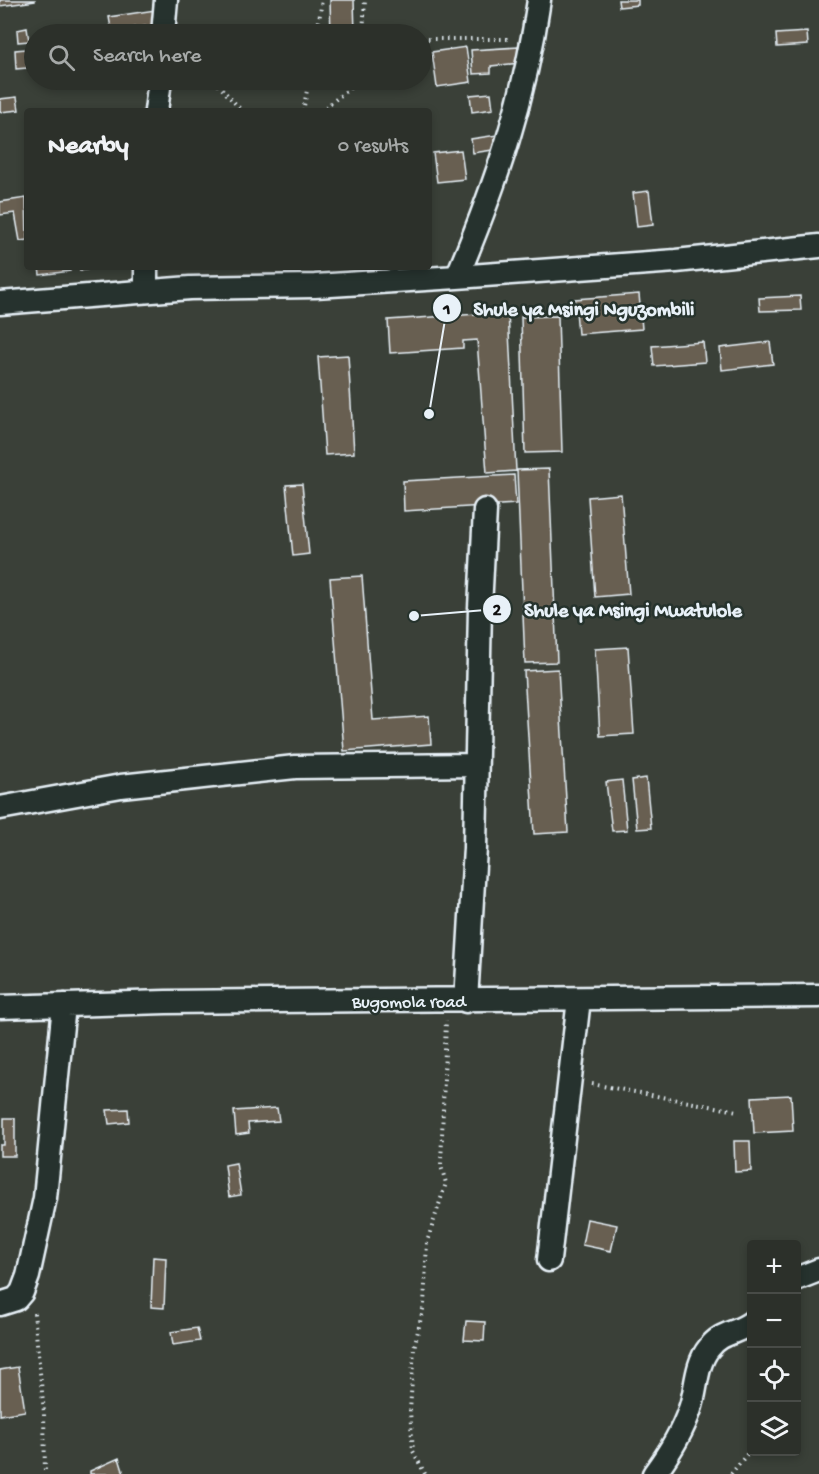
<!DOCTYPE html>
<html lang="en">
<head>
<meta charset="utf-8">
<style>
	:root { --surface:#2c302a; --page:#343832; --text:#f1f3f6; --muted:#a6a9a8; --line:#484b47 }
	body { margin:0; font-family:"Gochi Hand",sans-serif; background:var(--page); color:var(--text) }
	.controls { position:absolute; right:18px; bottom:18px; display:grid; overflow:hidden; border-radius:6px; box-shadow:0 3px 9px #0003 }
	.controls button { width:54px; height:54px; display:grid; place-items:center; padding:0; border:0; border-bottom:2px solid var(--line); background:var(--surface); color:var(--text); font:30px sans-serif }
	.list { margin:0; padding:0; list-style:none }
	h2 { display:flex; justify-content:space-between; align-items:center; height:78px; margin:0; padding:0 24px; font-size:26px }
	h2 small { font-size:20px; font-weight:400; color:var(--muted) }
	.icon { flex:none; width:33px; height:33px; fill:none; stroke:currentColor; stroke-width:2; stroke-linecap:round; stroke-linejoin:round }
	.map { position:relative; flex:none; width:819px; height:1474px; overflow:hidden }
	.search { position:absolute; background:var(--surface); box-shadow:0 3px 9px #0003; left:24px; top:24px; width:408px; height:66px; display:flex; align-items:center; gap:15px; box-sizing:border-box; padding:0 21px; border-radius:33px; color:var(--muted); font-size:22px }
	.panel { position:absolute; background:var(--surface); box-shadow:0 3px 9px #0003; left:24px; top:108px; width:408px; height:162px; border-radius:6px }
	.map>svg:first-child { display:block }
	.building { fill:#685f51; stroke:#e8f1f8; stroke-width:1.5 }
	.lines { fill:none; stroke-linecap:round; stroke-linejoin:round }
	.minor-casing { stroke:#e8f1f8; stroke-width:27 }
	.path { stroke:#e8f1f8; stroke-width:4; stroke-dasharray:1.5 4.5; stroke-linecap:butt }
	.minor { stroke:#26332d; stroke-width:22 }
	.labels { text-anchor:middle; stroke-width:5; stroke-linejoin:round; paint-order:stroke }
	.street-label { font-size:18px; fill:#e8f1f8; stroke:#26332d }
	.leader { fill:none; stroke:#e8f1f8; stroke-width:2 }
	.callout-dot { fill:#e8f1f8; stroke:#26332d; stroke-width:2 }
	.mark-label { font-size:18px; text-anchor:middle; font-weight:bold; fill:#111 }
	.callout-label { font-size:20px; text-anchor:middle; font-weight:bold; fill:#e8f1f8; stroke:#26332d; stroke-width:5; stroke-linejoin:round; paint-order:stroke }
</style>
</head>
<body>
<div class="map">
<svg width="819" height="1474" viewBox="0 0 819 1474">
	<rect width="100%" height="100%" fill="#3a4038"/>
	<filter id="ink" filterUnits="userSpaceOnUse"><feTurbulence type="fractalNoise" baseFrequency=".0167" numOctaves="2"/><feDisplacementMap in="SourceGraphic" scale="12" xChannelSelector="R" yChannelSelector="G"/><feConvolveMatrix kernelMatrix="1 2 1 2 8 2 1 2 1" color-interpolation-filters="sRGB"/></filter>
	<g filter="url(#ink)">
		<path class="building" d="M0 0H35V1L0 6Z
			M330 0H354L355 34H331Z
			M618 0H638V5L619 7Z
			M155 10 157 25 131 28V34H112L109 17Z
			M27 28 29 41 18 42 17 30Z
			M807 32 808 45 777 47 776 34Z
			M466 47 471 82 437 87 432 52Z
			M519 47 520 63 491 66V73L473 74 471 50Z
			M26 49 27 68 16 69 15 50Z
			M491 93 493 109 472 112 470 95Z
			M17 97 19 110 0 112V99Z
			M497 135 499 149 473 153 471 139Z
			M461 150 465 179 437 182 433 153Z
			M649 191 653 225 637 227 633 193Z
			M26 198 27 240 20 241 15 213 0 215V202Z
			M39 267H70V271L40 275Z
			M79 267H95V268L80 271Z
			M639 294 642 329 578 334 575 299Z
			M800 296 801 310 760 311 759 298Z
			M508 312 516 471 487 473 477 340 463 341V348L390 353 388 320Z
			M558 316 562 452 525 453 521 317Z
			M703 342 705 362 654 366 652 346Z
			M770 342 773 364 722 370 720 348Z
			M348 355 354 453 325 455 318 357Z
			M549 469 557 662 525 663 517 470Z
			M514 475 516 504 404 511 403 481Z
			M302 484 309 554 293 556 286 485Z
			M621 494 629 594 595 597 588 497Z
			M362 576 373 720 429 716 431 744 344 751 330 578Z
			M628 647 634 734 600 736 595 649Z
			M558 669 568 832 534 834 524 671Z
			M646 778 651 828 637 829 632 780Z
			M622 780 627 830 612 831 606 782Z
			M791 1095 793 1131 754 1133 752 1097Z
			M277 1108 279 1121 248 1123 249 1133 236 1135 234 1111Z
			M128 1109 129 1122 109 1124 107 1110Z
			M4 1118H15V1156H0V1145H4Z
			M734 1141H750L751 1171 735 1172Z
			M236 1163 241 1195 229 1197 225 1165Z
			M587 1219 617 1225 611 1251 582 1245Z
			M153 1257 166 1258 164 1308 151 1307Z
			M466 1321 485 1322 484 1341 464 1340Z
			M197 1328 200 1341 173 1345 171 1332Z
			M18 1367 25 1411 0 1415V1370Z
			M119 1458 124 1474H90V1471Z"/>
		<g class="lines">
			<defs>
				<path id="minor" d="M163 34 166 0
					M156 111 160 80
					M457 277C496 184 525 100 539 0
					M146 291V267
					M0 303 190 288 315 286 457 277 676 261 819 246
					M0 808 121 786 295 767 476 765
					M466 1001 475 848 480 608 485 510
					M0 1007 166 1002 819 996
					M549 1260 579 999
					M796 1279 819 1270
					M0 1304 16 1299 22 1292 28 1276 45 1198 64 1005
					M654 1474C668 1455 682 1433 690 1409 697 1390 695 1365 709 1348 722 1331 737 1334 752 1322"/>
			</defs>
			<use href="#minor" class="minor-casing"/>
			<path class="path" d="M317 34 322 0
				M363 34 365 0
				M422 39H511
				M214 80 242 111
				M303 111 309 80
				M321 111 360 80
				M592 1084 737 1111
				M34 1313 44 1412 45 1474
				M425 1474 413 1451 410 1411 414 1348 424 1305 427 1242 446 1183 441 1166 446 1020
				M731 1474 752 1448"/>
			<use href="#minor" class="minor"/>
		</g>
	</g>
	<g class="labels">
		<g class="street-label">
			<text x="409" y="1007">Bugomola road</text>
		</g>
	</g>
	<path class="leader" d="M429 414L447 308M414 616L497 609"/>
	<g class="callout-dot">
		<circle cx="429" cy="414" r="6"/>
		<circle cx="414" cy="616" r="6"/>
		<circle cx="447" cy="308" r="15"/>
		<circle cx="497" cy="609" r="15"/>
	</g>
	<g class="mark-label">
		<text x="447" y="314">1</text>
		<text x="497" y="615">2</text>
	</g>
	<g class="callout-label">
		<text x="584" y="315">Shule ya Msingi Nguzombili</text>
		<text x="633" y="616">Shule ya Msingi Mwatulole</text>
	</g>
</svg>
<div class="controls">
<button>+</button>
<button>−</button>
<button><svg class="icon" aria-label="locate" viewBox="0 0 24 24"><circle cx="12" cy="12" r="6"/><path d="M12 2v4M12 18v4M2 12h4M18 12h4"/></svg></button>
<button><svg class="icon" aria-label="layers" viewBox="0 0 24 24"><path d="M12 4l9 5-9 5-9-5zM3 14l9 5 9-5"/></svg></button>
</div>
<div class="search"><svg class="icon" aria-label="search" viewBox="0 0 24 24"><circle cx="10" cy="10" r="6"/><path d="M15 15l6 6"/></svg>Search here</div>
<section class="panel">
<h2>Nearby<small>0 results</small></h2>
<ul class="list">
</ul>
</section>
</div>
</body>
</html>
